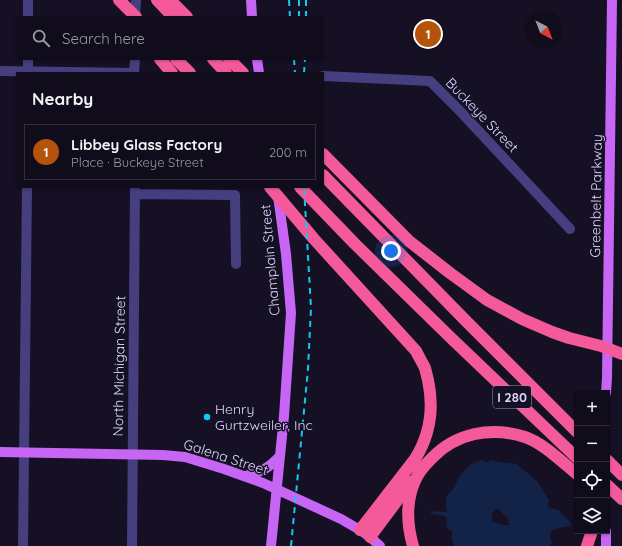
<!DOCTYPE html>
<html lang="en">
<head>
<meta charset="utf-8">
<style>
	:root { --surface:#100c1b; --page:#191524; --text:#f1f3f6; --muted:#9c9ba3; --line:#302c3a; --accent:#b45309 }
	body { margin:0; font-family:Quicksand,sans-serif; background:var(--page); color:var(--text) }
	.controls { position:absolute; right:12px; bottom:12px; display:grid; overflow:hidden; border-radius:0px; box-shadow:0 1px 3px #0004 }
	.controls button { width:36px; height:36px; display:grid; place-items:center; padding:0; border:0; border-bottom:1px solid var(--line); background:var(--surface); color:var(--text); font:20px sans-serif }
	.compass { position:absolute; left:526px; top:12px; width:36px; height:36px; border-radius:50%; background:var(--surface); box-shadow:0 1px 3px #0004; rotate:138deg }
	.you { position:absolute; left:391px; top:251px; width:14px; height:14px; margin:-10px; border:3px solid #fff; border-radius:50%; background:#1a73e8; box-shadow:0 0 0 6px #1a73e833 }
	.badge { display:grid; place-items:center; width:26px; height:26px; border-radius:50%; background:var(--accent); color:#fff; font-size:13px; font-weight:700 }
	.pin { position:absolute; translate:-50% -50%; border:2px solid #fff; box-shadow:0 1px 4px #0006 }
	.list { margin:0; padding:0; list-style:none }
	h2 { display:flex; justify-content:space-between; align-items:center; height:52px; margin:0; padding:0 16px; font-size:17px }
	h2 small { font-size:13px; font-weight:400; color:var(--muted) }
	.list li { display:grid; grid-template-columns:26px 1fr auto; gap:12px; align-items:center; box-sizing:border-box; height:56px; margin:0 8px 8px; padding:0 8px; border:1px solid var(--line); border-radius:0px }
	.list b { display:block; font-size:15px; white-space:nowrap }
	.list p { margin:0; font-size:13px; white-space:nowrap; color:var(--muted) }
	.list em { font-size:13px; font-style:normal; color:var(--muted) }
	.icon { flex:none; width:22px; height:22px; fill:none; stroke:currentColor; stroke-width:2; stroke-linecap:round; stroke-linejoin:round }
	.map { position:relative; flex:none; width:622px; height:546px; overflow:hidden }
	.search { position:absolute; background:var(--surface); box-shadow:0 1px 3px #0004; left:16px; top:16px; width:308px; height:44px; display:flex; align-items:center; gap:10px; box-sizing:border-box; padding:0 14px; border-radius:0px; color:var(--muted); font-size:15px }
	.panel { position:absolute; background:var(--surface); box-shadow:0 1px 3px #0004; left:16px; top:72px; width:308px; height:116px; border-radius:0px }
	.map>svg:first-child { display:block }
	.water { fill:#122347; fill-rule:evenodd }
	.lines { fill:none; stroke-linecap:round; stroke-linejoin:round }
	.minor { stroke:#453f80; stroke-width:10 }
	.major { stroke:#c765f5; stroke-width:10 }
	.highway { stroke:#f45a9a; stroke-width:12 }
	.rail { stroke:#10cbee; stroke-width:2; stroke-dasharray:6 5; stroke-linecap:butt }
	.poi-dot { fill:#10cbee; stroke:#151024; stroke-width:1.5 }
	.labels { text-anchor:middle; stroke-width:3; stroke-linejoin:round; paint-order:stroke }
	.shield { fill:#151024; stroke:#a19bbb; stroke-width:1 }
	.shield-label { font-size:13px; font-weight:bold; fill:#ddd6fc }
	.street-label { font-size:14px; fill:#ddd6fc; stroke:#151024 }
	.poi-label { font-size:14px; fill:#ddd6fc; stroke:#151024; text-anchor:start }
</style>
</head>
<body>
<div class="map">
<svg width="622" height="546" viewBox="0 0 622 546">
	<rect width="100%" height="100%" fill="#151024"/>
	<path class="water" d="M482 460 487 463 490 460 507 463 517 464 526 472 529 474 537 481 547 497 549 500 548 506 549 508 559 510C563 516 569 519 572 525V526C566 526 551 528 550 535 550 538 551 540 552 542L550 546H454L452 539V531L449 530C446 526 446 524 447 520L446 517 438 515 431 514V511L442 512H447C447 507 445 503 446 499 447 494 451 492 453 489 461 474 465 465 482 460ZM496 509H499L507 518 509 523V525H501L492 521V514Z"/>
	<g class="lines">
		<path class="minor" d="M28 17V0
			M135 17 136 0
			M0 71 134 73
			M28 73V59
			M134 73 135 59
			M323 76 430 81 459 110 570 229
			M135 194 235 195 236 264
			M23 546 27 187
			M132 546 135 187"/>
		<path class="major" d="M251 0 252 17
			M257 59 259 73
			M606 393 607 378 612 0
			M0 452 163 455 185 457 224 469 263 483 341 519 360 530 370 537 380 546
			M246 476C262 471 268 469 280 456
			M271 546 284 416 291 313 286 254 278 196
			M606 546V531"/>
		<path class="highway" d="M119 0 136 17
			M157 0 173 17
			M170 0 187 17
			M160 59 172 73
			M176 59 190 73
			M213 59 226 73
			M229 59 243 73
			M323 154 409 241 450 273 487 300 522 319 552 332 569 338 601 346 622 354
			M323 175 467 322 577 432
			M270 187 314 239 416 351C419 357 422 362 425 368 426 372 427 376 428 380 434 408 430 435 415 459L360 530
			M300 187 355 244 450 337 577 458
			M607 460 622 475
			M607 485 622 499
			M370 537 411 482
			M413 546C408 528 406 510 411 492 415 477 421 469 432 458 456 433 491 426 525 437 543 443 562 462 577 474
			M587 546 592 531"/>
		<path class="rail" d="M289 0 290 17
			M299 0V17
			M306 0V17
			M294 59 295 73
			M304 73 305 59
			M291 546 308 369 311 308 304 187"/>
	</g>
	<circle class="poi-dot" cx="207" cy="417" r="4"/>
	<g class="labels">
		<rect class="shield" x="493" y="386" width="38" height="22" rx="3"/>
		<g class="shield-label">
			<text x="512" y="402">I 280</text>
		</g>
		<g class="street-label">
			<text transform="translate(482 115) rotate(46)" y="5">Buckeye Street</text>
			<text transform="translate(596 196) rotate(-89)" y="5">Greenbelt Parkway</text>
			<text transform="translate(270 260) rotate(-95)" y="5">Champlain Street</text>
			<text transform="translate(119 366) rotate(-89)" y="5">North Michigan Street</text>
			<text transform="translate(226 457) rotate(18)" y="5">Galena Street</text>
		</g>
		<g class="poi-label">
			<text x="215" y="414">Henry<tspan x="215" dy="16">Gurtzweiler, Inc</tspan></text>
		</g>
	</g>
</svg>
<div class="controls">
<button>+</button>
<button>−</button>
<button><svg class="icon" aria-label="locate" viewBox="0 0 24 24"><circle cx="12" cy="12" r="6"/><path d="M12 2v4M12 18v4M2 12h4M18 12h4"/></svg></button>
<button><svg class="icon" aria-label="layers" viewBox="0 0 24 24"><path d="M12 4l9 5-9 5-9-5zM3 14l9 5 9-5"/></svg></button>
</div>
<svg class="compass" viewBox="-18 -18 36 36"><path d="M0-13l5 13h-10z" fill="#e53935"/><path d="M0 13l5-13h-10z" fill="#9c9ba3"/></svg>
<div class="you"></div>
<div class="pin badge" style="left:428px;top:34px">1</div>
<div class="search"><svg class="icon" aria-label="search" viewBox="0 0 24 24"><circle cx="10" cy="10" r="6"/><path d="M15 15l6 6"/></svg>Search here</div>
<section class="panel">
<h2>Nearby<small></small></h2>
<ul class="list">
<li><span class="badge">1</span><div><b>Libbey Glass Factory</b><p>Place · Buckeye Street</p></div><em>200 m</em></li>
</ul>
</section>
</div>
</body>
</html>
